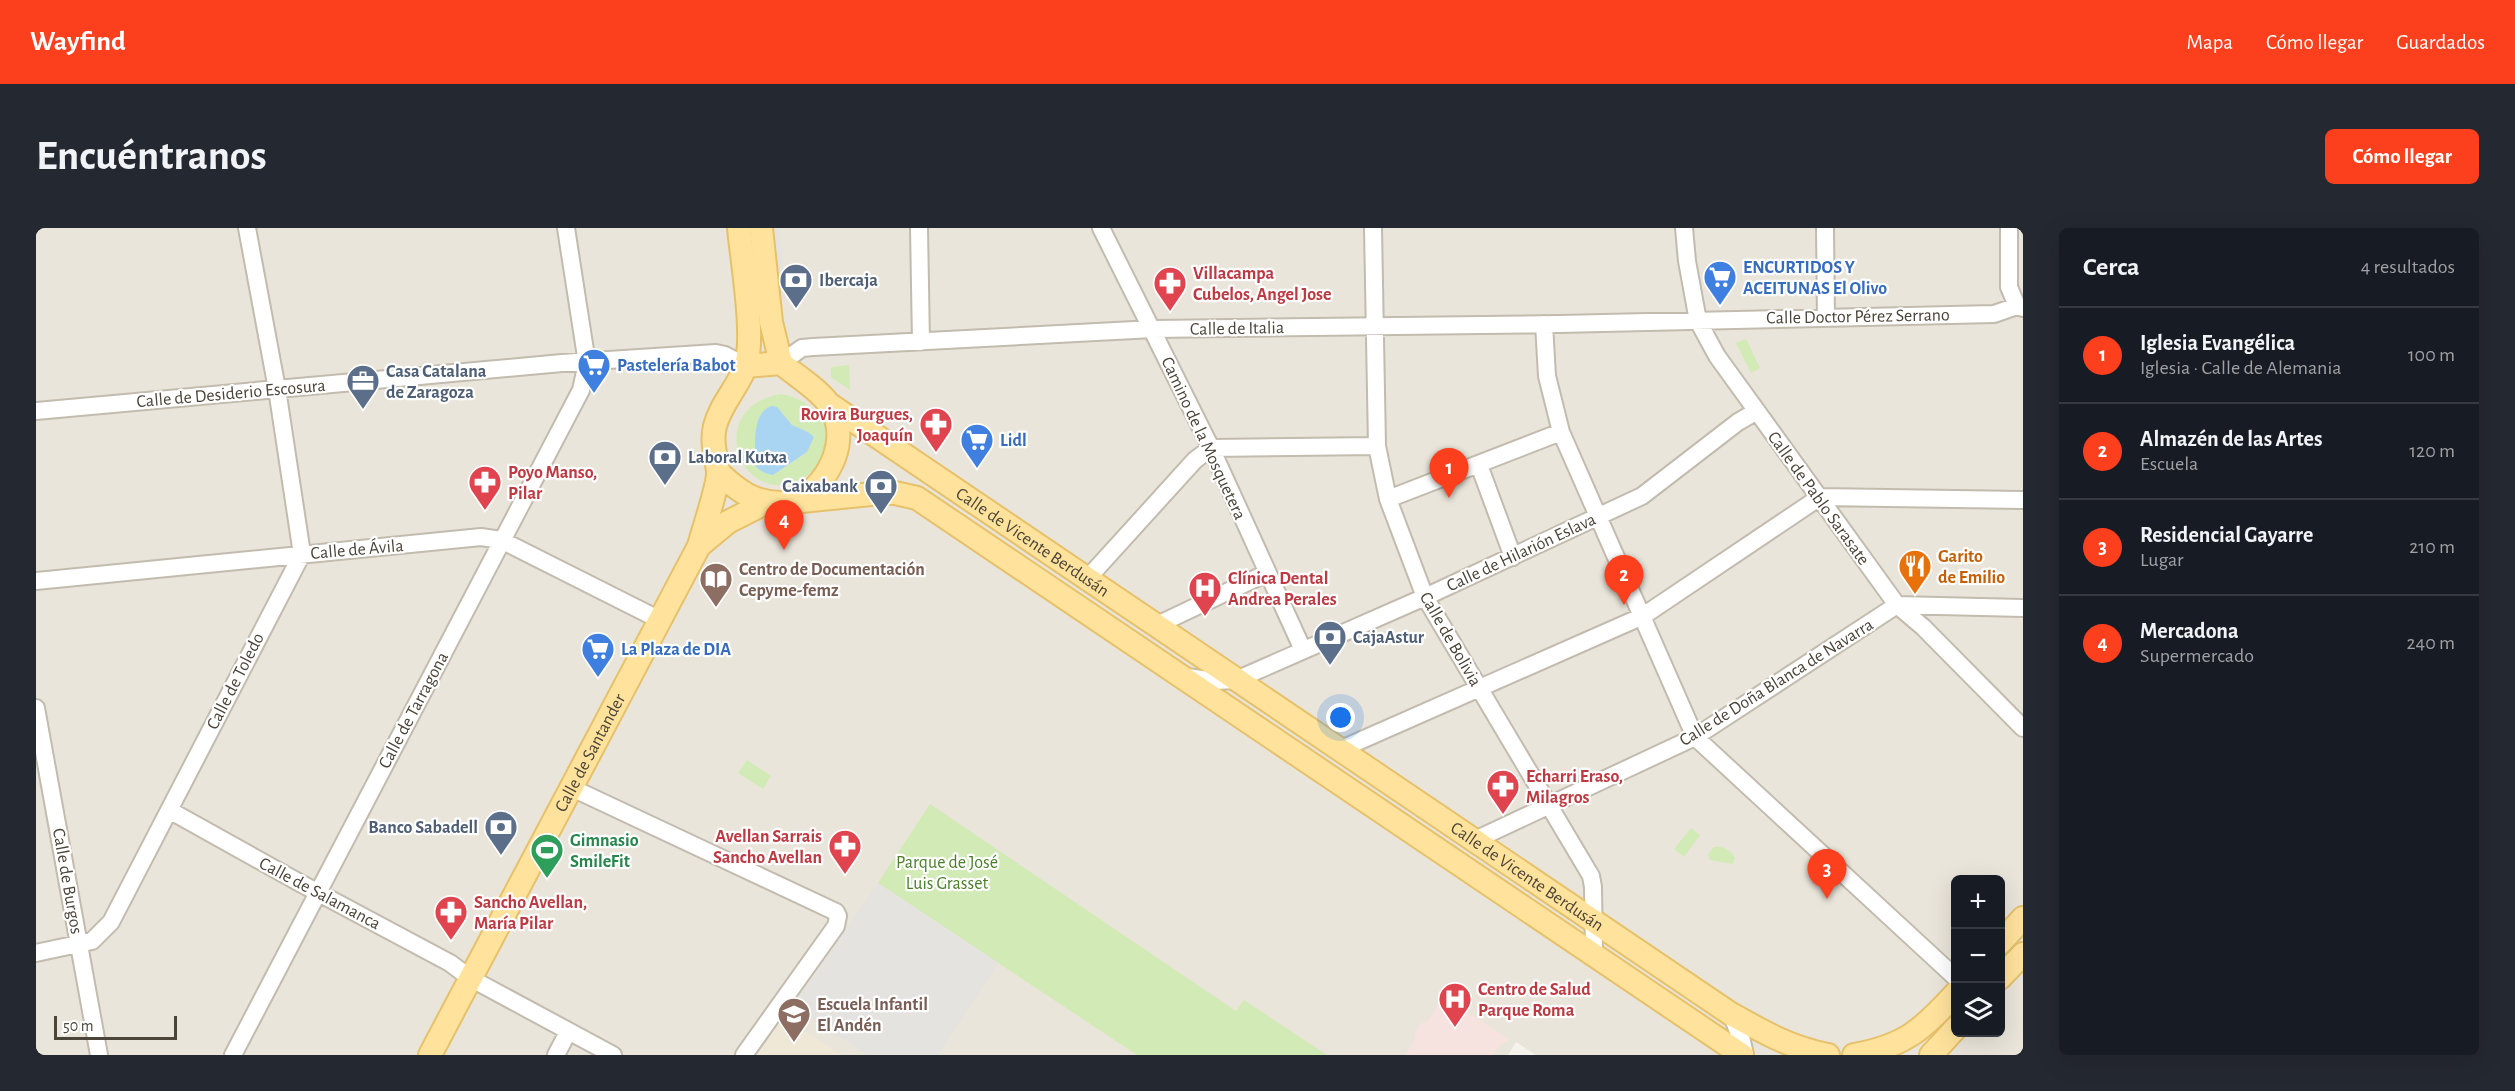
<!DOCTYPE html>
<html lang="es">
<head>
<meta charset="utf-8">
<style>
	:root { --surface:#171b24; --page:#242831; --text:#f1f3f6; --muted:#9ea1a6; --line:#363941; --accent:#fc3f1d }
	body { margin:0; font-family:"Alegreya Sans",sans-serif; background:var(--page); color:var(--text) }
	.controls { position:absolute; right:18px; bottom:18px; display:grid; overflow:hidden; border-radius:9px; box-shadow:0 6px 24px #0002 }
	.controls button { width:54px; height:54px; display:grid; place-items:center; padding:0; border:0; border-bottom:2px solid var(--line); background:var(--surface); color:var(--text); font:30px sans-serif }
	.scale { position:absolute; left:18px; bottom:15px; width:123px; box-sizing:border-box; padding-left:6px; border:3px solid #4b4439; border-top:0; font-size:16px; line-height:21px; white-space:nowrap; color:#4b4439; -webkit-text-stroke:4px #fff; paint-order:stroke }
	.you { position:absolute; left:1305px; top:490px; width:21px; height:21px; margin:-15px; border:4px solid #fff; border-radius:50%; background:#1a73e8; box-shadow:0 0 0 9px #1a73e833 }
	.badge { display:grid; place-items:center; width:39px; height:39px; border-radius:50%; background:var(--accent); color:#fff; font-size:20px; font-weight:700 }
	.pin { position:absolute; translate:-50% -50px; filter:drop-shadow(0 2px 3px #0008) }
	.pin::after { content:''; position:absolute; top:32px; width:21px; height:18px; background:inherit; clip-path:polygon(0 0,100% 0,50% 100%) }
	.list { margin:0; padding:0; list-style:none }
	h2 { display:flex; justify-content:space-between; align-items:center; height:78px; margin:0; padding:0 24px; font-size:26px }
	h2 small { font-size:20px; font-weight:400; color:var(--muted) }
	.list li { display:grid; grid-template-columns:39px 1fr auto; gap:18px; align-items:center; box-sizing:border-box; height:96px; padding:0 24px; border-top:2px solid var(--line) }
	.list b { display:block; font-size:22px; white-space:nowrap }
	.list p { margin:0; font-size:20px; white-space:nowrap; color:var(--muted) }
	.list em { font-size:20px; font-style:normal; color:var(--muted) }
	.icon { flex:none; width:33px; height:33px; fill:none; stroke:currentColor; stroke-width:2; stroke-linecap:round; stroke-linejoin:round }
	.map { position:relative; flex:none; width:1987px; height:827px; overflow:hidden; border-radius:9px }
	header { display:flex; align-items:center; gap:36px; box-sizing:border-box; height:84px; padding:0 30px; background:var(--accent); color:#fff }
	header strong { font-size:28px }
	nav { display:flex; gap:33px; margin-inline-start:auto; font-size:21px }
	.intro { display:flex; align-items:center; justify-content:space-between; box-sizing:border-box; height:144px; padding:0 36px }
	h1 { margin:0; font-size:42px }
	.button { padding:15px 27px; border-radius:9px; background:var(--accent); color:#fff; font-size:21px; font-weight:700 }
	main { display:flex; gap:36px; padding:0 36px }
	aside { flex:1; background:var(--surface); border-radius:9px; box-shadow:0 6px 24px #0002 }
	.map>svg:first-child { display:block }
	.residential { fill:#eae5da; fill-rule:evenodd }
	.education { fill:#efe8d6 }
	.medical { fill:#f6e3e0 }
	.green { fill:#d2eab5; fill-rule:evenodd }
	.parking { fill:#e5e3e0 }
	.water { fill:#a9d4f2 }
	.lines { fill:none; stroke-linecap:round; stroke-linejoin:round }
	.minor-casing { stroke:#c2bbae; stroke-width:20 }
	.major-casing { stroke:#e6c16a; stroke-width:26 }
	.minor { stroke:#fff; stroke-width:16 }
	.major { stroke:#ffe39c; stroke-width:22 }
	.labels { text-anchor:middle; stroke-width:4.5; stroke-linejoin:round; paint-order:stroke }
	.shop-label { font-size:18px; font-weight:bold; fill:#366cbe; stroke:#fff; text-anchor:start }
	.health-label { font-size:18px; font-weight:bold; fill:#be3a42; stroke:#fff; text-anchor:start }
	.service-label { font-size:18px; font-weight:bold; fill:#4e5e75; stroke:#fff; text-anchor:start }
	.street-label { font-size:18px; fill:#4b4439; stroke:#fff }
	.food-label { font-size:18px; font-weight:bold; fill:#c56008; stroke:#fff; text-anchor:start }
	.education-label { font-size:18px; font-weight:bold; fill:#785e54; stroke:#fff; text-anchor:start }
	.leisure-label { font-size:18px; font-weight:bold; fill:#27864d; stroke:#fff; text-anchor:start }
	.park-label { font-size:18px; fill:#4a7f2a; stroke:#fff }
</style>
</head>
<body>
<header>
<strong>Wayfind</strong>
<nav><a>Mapa</a><a>Cómo llegar</a><a>Guardados</a></nav>
</header>
<div class="intro"><h1>Encuéntranos</h1><a class="button">Cómo llegar</a></div>
<main>
<div class="map">
<svg width="1987" height="827" viewBox="0 0 1987 827">
	<rect width="100%" height="100%" fill="#f6f3ec"/>
	<path class="residential" d="M0 0H1987V827H1500L1480 814 1472 827H0ZM1920 652H1964V804H1920Z"/>
	<path class="education" d="M747 789 806 827H721Z"/>
	<path class="medical" d="M1404 767 1473 811 1471 814 1465 816 1457 827H1369L1380 811 1378 806 1385 795 1391 794 1404 775Z"/>
	<path class="green" d="M1710 111 1724 140 1715 145 1700 115Z
		M813 137 814 162 795 149V139Z
		M745 166C780 172 804 203 782 236 776 246 767 251 756 255 702 272 669 179 745 166ZM741 179 756 197 772 204 771 224 737 247 725 243 717 233 722 191Z
		M711 532 735 548 727 561 702 545Z
		M894 576 1200 783 1208 772 1291 827H1101L842 655Z
		M1655 600 1664 607 1648 629 1638 621Z
		M1678 619C1687 618 1695 622 1699 630L1697 636 1674 632 1672 626Z"/>
	<path class="parking" d="M733 0H743L750 72 740 69Z
		M842 655 962 735 902 827H832L757 778Z"/>
	<path class="water" d="M735 178 741 179 756 197 772 204 778 209 771 224 737 247C728 246 720 241 717 233 722 214 714 188 735 178Z"/>
	<g class="lines">
		<defs>
			<path id="minor" d="M883 0 885 114
				M1065 0 1175 220 1267 422
				M1337 0 1341 218 1352 271 1389 369 1555 648 1557 659 1558 727
				M1648 0 1651 33 1662 93 1681 128 1861 377 1887 399 1987 500
				M1789 0 1790 89
				M1973 0V59L1981 78
				M1508 96 1511 148 1525 204 1659 509 1920 750
				M745 135 766 120 777 119 1117 101 1523 96 1958 86 1981 78 1987 80
				M0 183 526 135 680 125 689 127 710 138
				M1443 237 1477 329
				M1352 271 1525 204
				M1051 351 1159 232 1175 220 1341 218
				M0 353 445 309 465 312 624 392
				M1119 398 1231 345
				M1151 449 1179 453 1200 452 1389 369 1606 268 1702 194 1721 183
				M0 480 63 827
				M1303 522 1607 388 1784 269 1987 272
				M536 560 800 684 802 688 800 698 708 827
				M133 582 264 655 414 735 434 750 577 827
				M1439 612 1659 509 1861 377 1987 380
				M0 725 56 713 75 694 266 326 241 161 211 0
				M1695 786 1706 813 1709 827
				M197 827 545 162 551 135 530 0
				M520 827 532 804"/>
			<g id="major">
				<path d="M725 0 735 94 745 135"/>
				<path d="M710 138 745 135C760 148 780 159 792 175 816 209 795 252 763 272"/>
				<path id="s1" d="M793 176 1695 786C1727 804 1755 820 1792 827"/>
				<path d="M682 244C702 263 718 275 746 275L845 265H859L881 270 1706 827"/>
				<path d="M663 318 692 294 729 275"/>
				<path d="M1964 715 1987 690"/>
				<path d="M1964 750 1987 726"/>
				<path id="s2" d="M394 827 663 318C667 302 683 257 682 243 680 227 675 214 679 198 685 175 703 158 710 137 719 107 706 33 703 0"/>
				<path d="M1818 827C1869 818 1886 802 1920 765"/>
				<path d="M1895 827 1920 800"/>
			</g>
		</defs>
		<use href="#minor" class="minor-casing"/>
		<use href="#major" class="major-casing"/>
		<use href="#minor" class="minor"/>
		<use href="#major" class="major"/>
	</g>
	<defs>
		<symbol id="supermarket-pin" viewBox="-11 -11 22 30"><path d="M0 17L-7.5 6A9.5 9.5 0 1 1 7.5 6Z" fill="#3f7fe0" stroke="#fff"/><path d="M-6-5.5h2.5l.6 2H6L4.5 2H-2.5L-4.4-4H-6ZM-1.5 3.2a1.3 1.3 0 1 0 .1 0ZM3 3.2a1.3 1.3 0 1 0 .1 0Z" fill="#fff"/></symbol>
		<symbol id="bank-pin" viewBox="-11 -11 22 30"><path d="M0 17L-7.5 6A9.5 9.5 0 1 1 7.5 6Z" fill="#5c6f8a" stroke="#fff"/><path d="M-6-4H6V4H-6ZM0-2.3a2.3 2.3 0 1 0 0 4.6a2.3 2.3 0 1 0 0-4.6Z" fill="#fff"/></symbol>
		<symbol id="pharmacy-pin" viewBox="-11 -11 22 30"><path d="M0 17L-7.5 6A9.5 9.5 0 1 1 7.5 6Z" fill="#e0444e" stroke="#fff"/><path d="M-2-6h4v4h4v4h-4v4h-4v-4h-4v-4h4Z" fill="#fff"/></symbol>
		<symbol id="office-pin" viewBox="-11 -11 22 30"><path d="M0 17L-7.5 6A9.5 9.5 0 1 1 7.5 6Z" fill="#5c6f8a" stroke="#fff"/><path d="M-6-3h4V-5.5h4V-3h4V5H-6ZM-1-4.5V-3h2v-1.5ZM-6 0V1H6V0Z" fill="#fff"/></symbol>
		<symbol id="restaurant-pin" viewBox="-11 -11 22 30"><path d="M0 17L-7.5 6A9.5 9.5 0 1 1 7.5 6Z" fill="#e8710a" stroke="#fff"/><path d="M-5-6h1v4h1v-4h1v4h1v-4h1v5L-1.5 .5V6h-2V.5L-5-1ZM5-6V6H3V1.5H1.5Q1.5-4 5-6Z" fill="#fff"/></symbol>
		<symbol id="library-pin" viewBox="-11 -11 22 30"><path d="M0 17L-7.5 6A9.5 9.5 0 1 1 7.5 6Z" fill="#8d6e63" stroke="#fff"/><path d="M-6-4Q-3-5.5-.7-3.5V5Q-3 3-6 4ZM6-4Q3-5.5 .7-3.5V5Q3 3 6 4Z" fill="#fff"/></symbol>
		<symbol id="hospital-pin" viewBox="-11 -11 22 30"><path d="M0 17L-7.5 6A9.5 9.5 0 1 1 7.5 6Z" fill="#e0444e" stroke="#fff"/><path d="M-5-5h3v3.5h4V-5h3V5h-3V1.5h-4V5h-3Z" fill="#fff"/></symbol>
		<symbol id="stadium-pin" viewBox="-11 -11 22 30"><path d="M0 17L-7.5 6A9.5 9.5 0 1 1 7.5 6Z" fill="#2e9e5b" stroke="#fff"/><path d="M0-5a6.5 5 0 1 0 0 10a6.5 5 0 1 0 0-10ZM-3.5-1.8h7v3.6h-7Z" fill="#fff"/></symbol>
		<symbol id="school-pin" viewBox="-11 -11 22 30"><path d="M0 17L-7.5 6A9.5 9.5 0 1 1 7.5 6Z" fill="#8d6e63" stroke="#fff"/><path d="M0-5L7-2L0 1L-7-2ZM-4 1L0 2.5L4 1V4Q0 6-4 4Z" fill="#fff"/></symbol>
	</defs>
	<g fill-rule="evenodd">
		<use href="#supermarket-pin" x="1665" y="30" width="38" height="52"/>
		<use href="#bank-pin" x="741" y="33" width="38" height="52"/>
		<use href="#pharmacy-pin" x="1115" y="36" width="38" height="52"/>
		<use href="#supermarket-pin" x="539" y="118" width="38" height="52"/>
		<use href="#office-pin" x="308" y="134" width="38" height="52"/>
		<use href="#pharmacy-pin" x="881" y="177" width="38" height="52"/>
		<use href="#supermarket-pin" x="922" y="193" width="38" height="52"/>
		<use href="#bank-pin" x="610" y="210" width="38" height="52"/>
		<use href="#pharmacy-pin" x="430" y="235" width="38" height="52"/>
		<use href="#bank-pin" x="826" y="239" width="38" height="52"/>
		<use href="#restaurant-pin" x="1860" y="319" width="38" height="52"/>
		<use href="#library-pin" x="661" y="332" width="38" height="52"/>
		<use href="#hospital-pin" x="1150" y="341" width="38" height="52"/>
		<use href="#bank-pin" x="1275" y="390" width="38" height="52"/>
		<use href="#supermarket-pin" x="543" y="402" width="38" height="52"/>
		<use href="#pharmacy-pin" x="1448" y="539" width="38" height="52"/>
		<use href="#bank-pin" x="446" y="580" width="38" height="52"/>
		<use href="#pharmacy-pin" x="790" y="599" width="38" height="52"/>
		<use href="#stadium-pin" x="492" y="603" width="38" height="52"/>
		<use href="#pharmacy-pin" x="396" y="665" width="38" height="52"/>
		<use href="#hospital-pin" x="1400" y="752" width="38" height="52"/>
		<use href="#school-pin" x="739" y="767" width="38" height="52"/>
	</g>
	<g class="labels">
		<g class="shop-label">
			<text x="1707" y="45">ENCURTIDOS Y<tspan x="1707" dy="21">ACEITUNAS El Olivo</tspan></text>
			<text x="581" y="143">Pastelería Babot</text>
			<text x="964" y="218">Lidl</text>
			<text x="585" y="427">La Plaza de DIA</text>
		</g>
		<g class="health-label">
			<text x="1157" y="51">Villacampa<tspan x="1157" dy="21">Cubelos, Angel Jose</tspan></text>
			<text x="877" y="192" text-anchor="end">Rovira Burgues,<tspan x="877" dy="21">Joaquín</tspan></text>
			<text x="472" y="250">Poyo Manso,<tspan x="472" dy="21">Pilar</tspan></text>
			<text x="1192" y="356">Clínica Dental<tspan x="1192" dy="21">Andrea Perales</tspan></text>
			<text x="1490" y="554">Echarri Eraso,<tspan x="1490" dy="21">Milagros</tspan></text>
			<text x="786" y="614" text-anchor="end">Avellan Sarrais<tspan x="786" dy="21">Sancho Avellan</tspan></text>
			<text x="438" y="680">Sancho Avellan,<tspan x="438" dy="21">María Pilar</tspan></text>
			<text x="1442" y="767">Centro de Salud<tspan x="1442" dy="21">Parque Roma</tspan></text>
		</g>
		<g class="service-label">
			<text x="783" y="58">Ibercaja</text>
			<text x="350" y="149">Casa Catalana<tspan x="350" dy="21">de Zaragoza</tspan></text>
			<text x="652" y="235">Laboral Kutxa</text>
			<text x="822" y="264" text-anchor="end">Caixabank</text>
			<text x="1317" y="415">CajaAstur</text>
			<text x="442" y="605" text-anchor="end">Banco Sabadell</text>
		</g>
		<g class="street-label">
			<text transform="translate(1822 88) rotate(-1)" y="6">Calle Doctor Pérez Serrano</text>
			<text transform="translate(1201 100) rotate(-1)" y="6">Calle de Italia</text>
			<text transform="translate(195 165) rotate(-5)" y="6">Calle de Desiderio Escosura</text>
			<text transform="translate(1168 210) rotate(65)" y="6">Camino de la Mosquetera</text>
			<text transform="translate(1783 270) rotate(54)" y="6">Calle de Pablo Sarasate</text>
			<text dy="6" stroke="none"><textPath href="#s1" startOffset="246">Calle de Vicente Berdusán</textPath></text>
			<text transform="translate(321 321) rotate(-5)" y="6">Calle de Ávila</text>
			<text transform="translate(1485 324) rotate(-25)" y="6">Calle de Hilarión Eslava</text>
			<text transform="translate(1415 411) rotate(60)" y="6">Calle de Bolivia</text>
			<text transform="translate(199 453) rotate(-63)" y="6">Calle de Toledo</text>
			<text transform="translate(1740 454) rotate(-32)" y="6">Calle de Doña Blanca de Navarra</text>
			<text transform="translate(377 482) rotate(-62)" y="6">Calle de Tarragona</text>
			<text dy="6" stroke="none"><textPath href="#s2" startOffset="342">Calle de Santander</textPath></text>
			<text dy="6" stroke="none"><textPath href="#s1" startOffset="843">Calle de Vicente Berdusán</textPath></text>
			<text transform="translate(32 653) rotate(80)" y="6">Calle de Burgos</text>
			<text transform="translate(284 665) rotate(28)" y="6">Calle de Salamanca</text>
		</g>
		<g class="food-label">
			<text x="1902" y="334">Garito<tspan x="1902" dy="21">de Emilio</tspan></text>
		</g>
		<g class="education-label">
			<text x="703" y="347">Centro de Documentación<tspan x="703" dy="21">Cepyme-femz</tspan></text>
			<text x="781" y="782">Escuela Infantil<tspan x="781" dy="21">El Andén</tspan></text>
		</g>
		<g class="leisure-label">
			<text x="534" y="618">Gimnasio<tspan x="534" dy="21">SmileFit</tspan></text>
		</g>
		<g class="park-label">
			<text x="911" y="640">Parque de José<tspan x="911" dy="21">Luis Grasset</tspan></text>
		</g>
	</g>
</svg>
<div class="controls">
<button>+</button>
<button>−</button>
<button><svg class="icon" aria-label="layers" viewBox="0 0 24 24"><path d="M12 4l9 5-9 5-9-5zM3 14l9 5 9-5"/></svg></button>
</div>
<div class="scale">50 m</div>
<div class="you"></div>
<div class="pin badge" style="left:1413px;top:270px">1</div>
<div class="pin badge" style="left:1588px;top:377px">2</div>
<div class="pin badge" style="left:1791px;top:671px">3</div>
<div class="pin badge" style="left:748px;top:322px">4</div>
</div>
<aside>
<h2>Cerca<small>4 resultados</small></h2>
<ul class="list">
<li><span class="badge">1</span><div><b>Iglesia Evangélica</b><p>Iglesia · Calle de Alemania</p></div><em>100 m</em></li>
<li><span class="badge">2</span><div><b>Almazén de las Artes</b><p>Escuela</p></div><em>120 m</em></li>
<li><span class="badge">3</span><div><b>Residencial Gayarre</b><p>Lugar</p></div><em>210 m</em></li>
<li><span class="badge">4</span><div><b>Mercadona</b><p>Supermercado</p></div><em>240 m</em></li>
</ul>
</aside>
</main>
</body>
</html>
